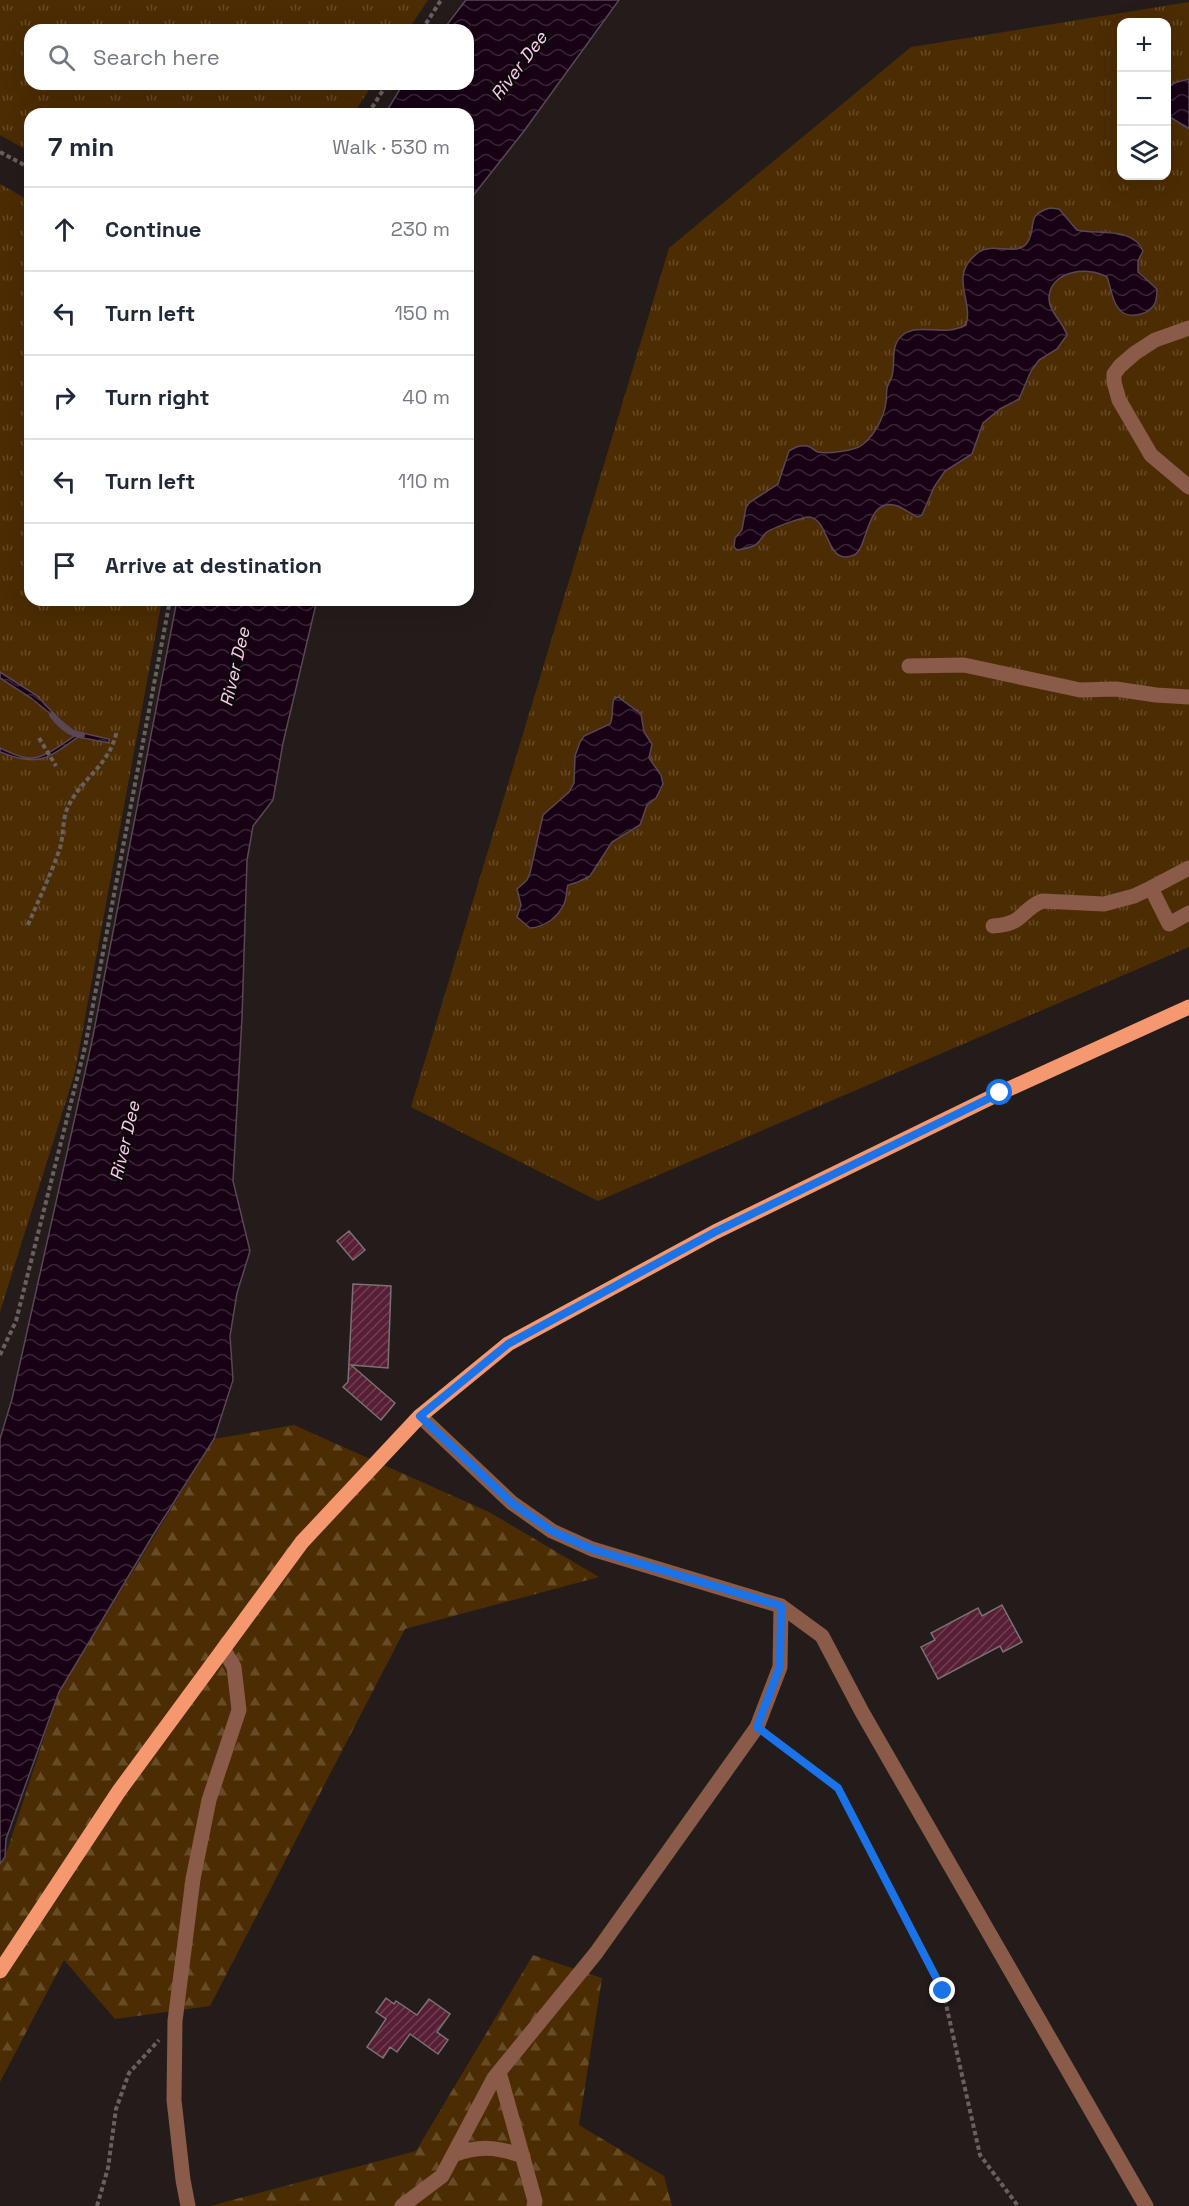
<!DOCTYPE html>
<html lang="en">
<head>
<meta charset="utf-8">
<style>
	:root { --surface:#fff; --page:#f2f2f3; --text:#1f2937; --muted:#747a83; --line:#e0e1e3 }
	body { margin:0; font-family:"Space Grotesk",sans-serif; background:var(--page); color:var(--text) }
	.controls { position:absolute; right:18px; top:18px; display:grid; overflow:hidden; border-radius:12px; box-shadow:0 6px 24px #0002 }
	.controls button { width:54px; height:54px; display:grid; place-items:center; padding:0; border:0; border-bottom:2px solid var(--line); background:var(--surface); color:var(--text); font:30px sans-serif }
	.stop { position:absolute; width:18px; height:18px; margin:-14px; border:4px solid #1a73e8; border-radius:50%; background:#fff }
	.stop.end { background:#1a73e8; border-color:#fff; box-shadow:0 2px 6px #0008 }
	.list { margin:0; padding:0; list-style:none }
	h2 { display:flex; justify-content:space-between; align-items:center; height:78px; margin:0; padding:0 24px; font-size:26px }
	h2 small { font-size:20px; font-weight:400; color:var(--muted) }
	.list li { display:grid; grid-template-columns:39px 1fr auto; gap:18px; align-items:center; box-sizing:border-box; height:84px; padding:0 24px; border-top:2px solid var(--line) }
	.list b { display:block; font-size:22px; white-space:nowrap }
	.list em { font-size:20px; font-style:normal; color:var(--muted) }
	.icon { flex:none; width:33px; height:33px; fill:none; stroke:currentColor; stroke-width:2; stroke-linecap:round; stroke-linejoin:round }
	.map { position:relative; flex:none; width:1189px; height:2206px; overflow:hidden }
	.search { position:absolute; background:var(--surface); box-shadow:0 6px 24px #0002; left:24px; top:24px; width:450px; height:66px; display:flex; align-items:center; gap:15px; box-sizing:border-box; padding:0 21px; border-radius:18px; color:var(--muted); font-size:22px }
	.panel { position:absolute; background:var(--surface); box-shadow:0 6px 24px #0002; left:24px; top:108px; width:450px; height:498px; border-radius:18px }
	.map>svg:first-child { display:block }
	.grass { fill:url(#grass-tufts); fill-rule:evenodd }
	.forest { fill:url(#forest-firs) }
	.water { fill:url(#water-waves); stroke:#594756; stroke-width:1.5 }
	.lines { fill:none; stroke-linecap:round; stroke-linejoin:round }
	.stream { stroke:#594756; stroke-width:6 }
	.building { fill:url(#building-hatch); stroke:#7b7174; stroke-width:1.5 }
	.path { stroke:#686160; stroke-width:4; stroke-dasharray:4.5 3; stroke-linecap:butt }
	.minor { stroke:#895b48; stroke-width:15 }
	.major { stroke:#f6986f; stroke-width:15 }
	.route { stroke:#1a73e8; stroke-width:8 }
	.labels { text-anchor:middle; stroke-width:4.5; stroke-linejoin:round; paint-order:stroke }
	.water-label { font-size:18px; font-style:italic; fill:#f8caf0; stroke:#0b0707 }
</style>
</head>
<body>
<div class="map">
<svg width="1189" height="2206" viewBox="0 0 1189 2206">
	<defs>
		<pattern id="grass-tufts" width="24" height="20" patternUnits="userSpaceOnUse" patternTransform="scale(1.5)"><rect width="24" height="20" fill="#4c2c02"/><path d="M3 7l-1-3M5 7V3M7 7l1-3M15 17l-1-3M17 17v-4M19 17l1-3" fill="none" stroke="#664b27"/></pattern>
		<pattern id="forest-firs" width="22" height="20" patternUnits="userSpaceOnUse" patternTransform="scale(1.5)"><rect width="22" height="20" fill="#4c2c02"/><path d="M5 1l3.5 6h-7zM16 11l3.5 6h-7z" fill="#664b27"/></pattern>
		<pattern id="water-waves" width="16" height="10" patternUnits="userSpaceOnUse" patternTransform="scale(1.5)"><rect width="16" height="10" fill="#180015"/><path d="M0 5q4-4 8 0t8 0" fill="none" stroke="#3a2537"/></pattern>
		<pattern id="building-hatch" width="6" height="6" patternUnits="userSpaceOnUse" patternTransform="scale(1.5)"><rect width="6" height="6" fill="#571e36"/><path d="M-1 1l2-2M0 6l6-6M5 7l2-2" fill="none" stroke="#703f53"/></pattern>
	</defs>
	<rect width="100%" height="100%" fill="#241c1b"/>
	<path class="grass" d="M0 0H428L408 30H30V84H373L353 114H30V152L0 135Z
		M1189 2V947L598 1201 411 1107 669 248 911 47ZM1122 22H1166V176H1122Z
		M0 184 30 201V600H162L75 1072 0 1312Z"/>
	<path class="forest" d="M294 1425 489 1512 599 1577 405 1629 210 2006 115 2019 64 1960 0 2082V1863L5 1857 59 1692 214 1439Z
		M533 1955 602 1978 579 2125 664 2176 672 2206H210L416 2151Z"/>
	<path class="water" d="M466 0H619L524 131 468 202V114H385L403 84H468V30H443Z
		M1189 79V129L1167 115 1166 89 1174 83Z
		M1050 208 1059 209 1077 230C1096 235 1133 226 1143 251L1138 261V272L1157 289C1157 293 1157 299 1155 303 1150 314 1132 319 1122 312 1112 304 1111 287 1107 277 1089 266 1051 270 1049 297 1048 311 1063 322 1067 335L1057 349 1039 360 1031 371 1019 399 1000 409 983 423 972 454 945 471 934 487 922 515 918 517C911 514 904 509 898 506 865 495 869 548 854 555 826 567 830 521 810 517 804 516 773 528 767 532 762 535 761 542 755 545 750 548 742 549 737 550L734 547 735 538 742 530 746 507 750 502 778 484 789 451C795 447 803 444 810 447 812 448 815 451 818 452 826 454 855 451 862 445 874 436 884 418 886 402 887 398 886 393 887 388 888 384 891 380 892 376 896 361 889 345 904 334 919 323 944 337 966 325 974 300 947 275 979 252 993 242 1016 257 1027 243 1038 228 1024 215 1050 208Z
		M177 600H317L283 743 273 800 253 826 247 860 242 1017 233 1181 250 1251 237 1293 230 1336 233 1380 214 1439 155 1532 59 1692 6 1839 5 1857 0 1864V1439L12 1399 92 1041Z
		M0 672 36 695 60 720 74 731 109 739V743L78 737C46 760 37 767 0 752V748C9 752 18 757 28 758 43 760 63 743 76 735L31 698 0 678Z
		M618 697 641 714 644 732 652 744 649 758 661 775 663 784 656 798 647 805 640 825 612 842 590 876 578 882 568 885C566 891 567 898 564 904 558 917 545 927 530 928L517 917 521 905 517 889 527 880 530 873 543 815 569 792 574 783 575 756 580 742 584 736 610 724C614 717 611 707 614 699Z"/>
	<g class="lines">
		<path class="stream" d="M52 715C59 724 69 735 82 735"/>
	</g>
	<path class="building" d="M349 1231 365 1250 353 1260 337 1241Z
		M353 1284 391 1286 388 1368 351 1365 395 1403 381 1420 343 1387 348 1382Z
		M1002 1605 1022 1642 1003 1652 1000 1646 938 1679 921 1647 935 1640 931 1633 978 1608 982 1616Z
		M386 1998 394 2004 396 2001 417 2015 429 1999 450 2014 437 2032 448 2040 438 2054 410 2034 397 2052 390 2047 383 2058 367 2047 386 2019 376 2012Z"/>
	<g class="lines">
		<path class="path" d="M422 30 441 0
			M368 114 387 84
			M0 152 30 168
			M39 738 56 766
			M28 925C39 899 51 874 60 848 64 834 62 819 68 807 82 777 110 766 117 730
			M0 1355 16 1321 85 1047 170 600
			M770 1736 838 1788 943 1991 980 2155 1018 2206
			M97 2206 108 2168 116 2109 129 2073 159 2040"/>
		<path class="minor" d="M1189 328 1155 340 1135 353 1120 366 1114 374V382L1119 400 1151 455 1189 487
			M909 666 964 665 1080 690 1116 689 1156 695 1189 697
			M1189 868 1151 888 1169 924 1189 913
			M993 926C1025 924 1019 911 1042 901L1104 904 1134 896 1151 888
			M420 1416 512 1503 552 1531 592 1549 781 1606 822 1636 862 1712 1146 2206
			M499 2072 535 2201 534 2206
			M453 2155C480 2145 496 2147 523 2156
			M188 2206 183 2180 174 2100 175 2021 193 1879 209 1800 239 1710 234 1667 224 1650
			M402 2206 442 2176 494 2078 596 1953 757 1727 780 1667 781 1606"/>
		<path class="major" d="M0 1971 119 1791 302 1542 420 1416 508 1344 715 1232 1000 1093 1189 1007"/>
	</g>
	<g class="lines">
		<path class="route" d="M943 1991 838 1788 757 1727 780 1666 781 1606 592 1549 552 1531 512 1503 420 1416 508 1344 715 1232 1000 1093"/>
	</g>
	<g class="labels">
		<g class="water-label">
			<text transform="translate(519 66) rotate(-53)" y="6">River Dee</text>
			<text transform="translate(235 667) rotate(-77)" y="6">River Dee</text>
			<text transform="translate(125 1141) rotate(-77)" y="6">River Dee</text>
		</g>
	</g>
</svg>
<div class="controls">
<button>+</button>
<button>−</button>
<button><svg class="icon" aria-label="layers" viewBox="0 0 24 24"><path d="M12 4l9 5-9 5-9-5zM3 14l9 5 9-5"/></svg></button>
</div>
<div class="stop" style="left:1000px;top:1093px"></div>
<div class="stop end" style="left:943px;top:1991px"></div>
<div class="search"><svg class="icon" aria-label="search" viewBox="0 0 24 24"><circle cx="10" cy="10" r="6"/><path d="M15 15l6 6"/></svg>Search here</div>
<section class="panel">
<h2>7 min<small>Walk · 530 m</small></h2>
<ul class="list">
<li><svg class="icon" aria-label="ahead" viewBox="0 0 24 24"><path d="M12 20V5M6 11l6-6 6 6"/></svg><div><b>Continue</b></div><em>230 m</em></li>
<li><svg class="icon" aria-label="left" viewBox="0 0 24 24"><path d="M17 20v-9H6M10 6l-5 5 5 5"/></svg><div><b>Turn left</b></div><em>150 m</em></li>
<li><svg class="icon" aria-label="right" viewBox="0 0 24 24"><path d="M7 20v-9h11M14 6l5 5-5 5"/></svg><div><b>Turn right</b></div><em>40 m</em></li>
<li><svg class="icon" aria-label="left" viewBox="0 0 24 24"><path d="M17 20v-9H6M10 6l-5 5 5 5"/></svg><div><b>Turn left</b></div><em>110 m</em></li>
<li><svg class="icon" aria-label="arrive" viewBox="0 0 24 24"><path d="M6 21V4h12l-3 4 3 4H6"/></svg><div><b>Arrive at destination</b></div></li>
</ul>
</section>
</div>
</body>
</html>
